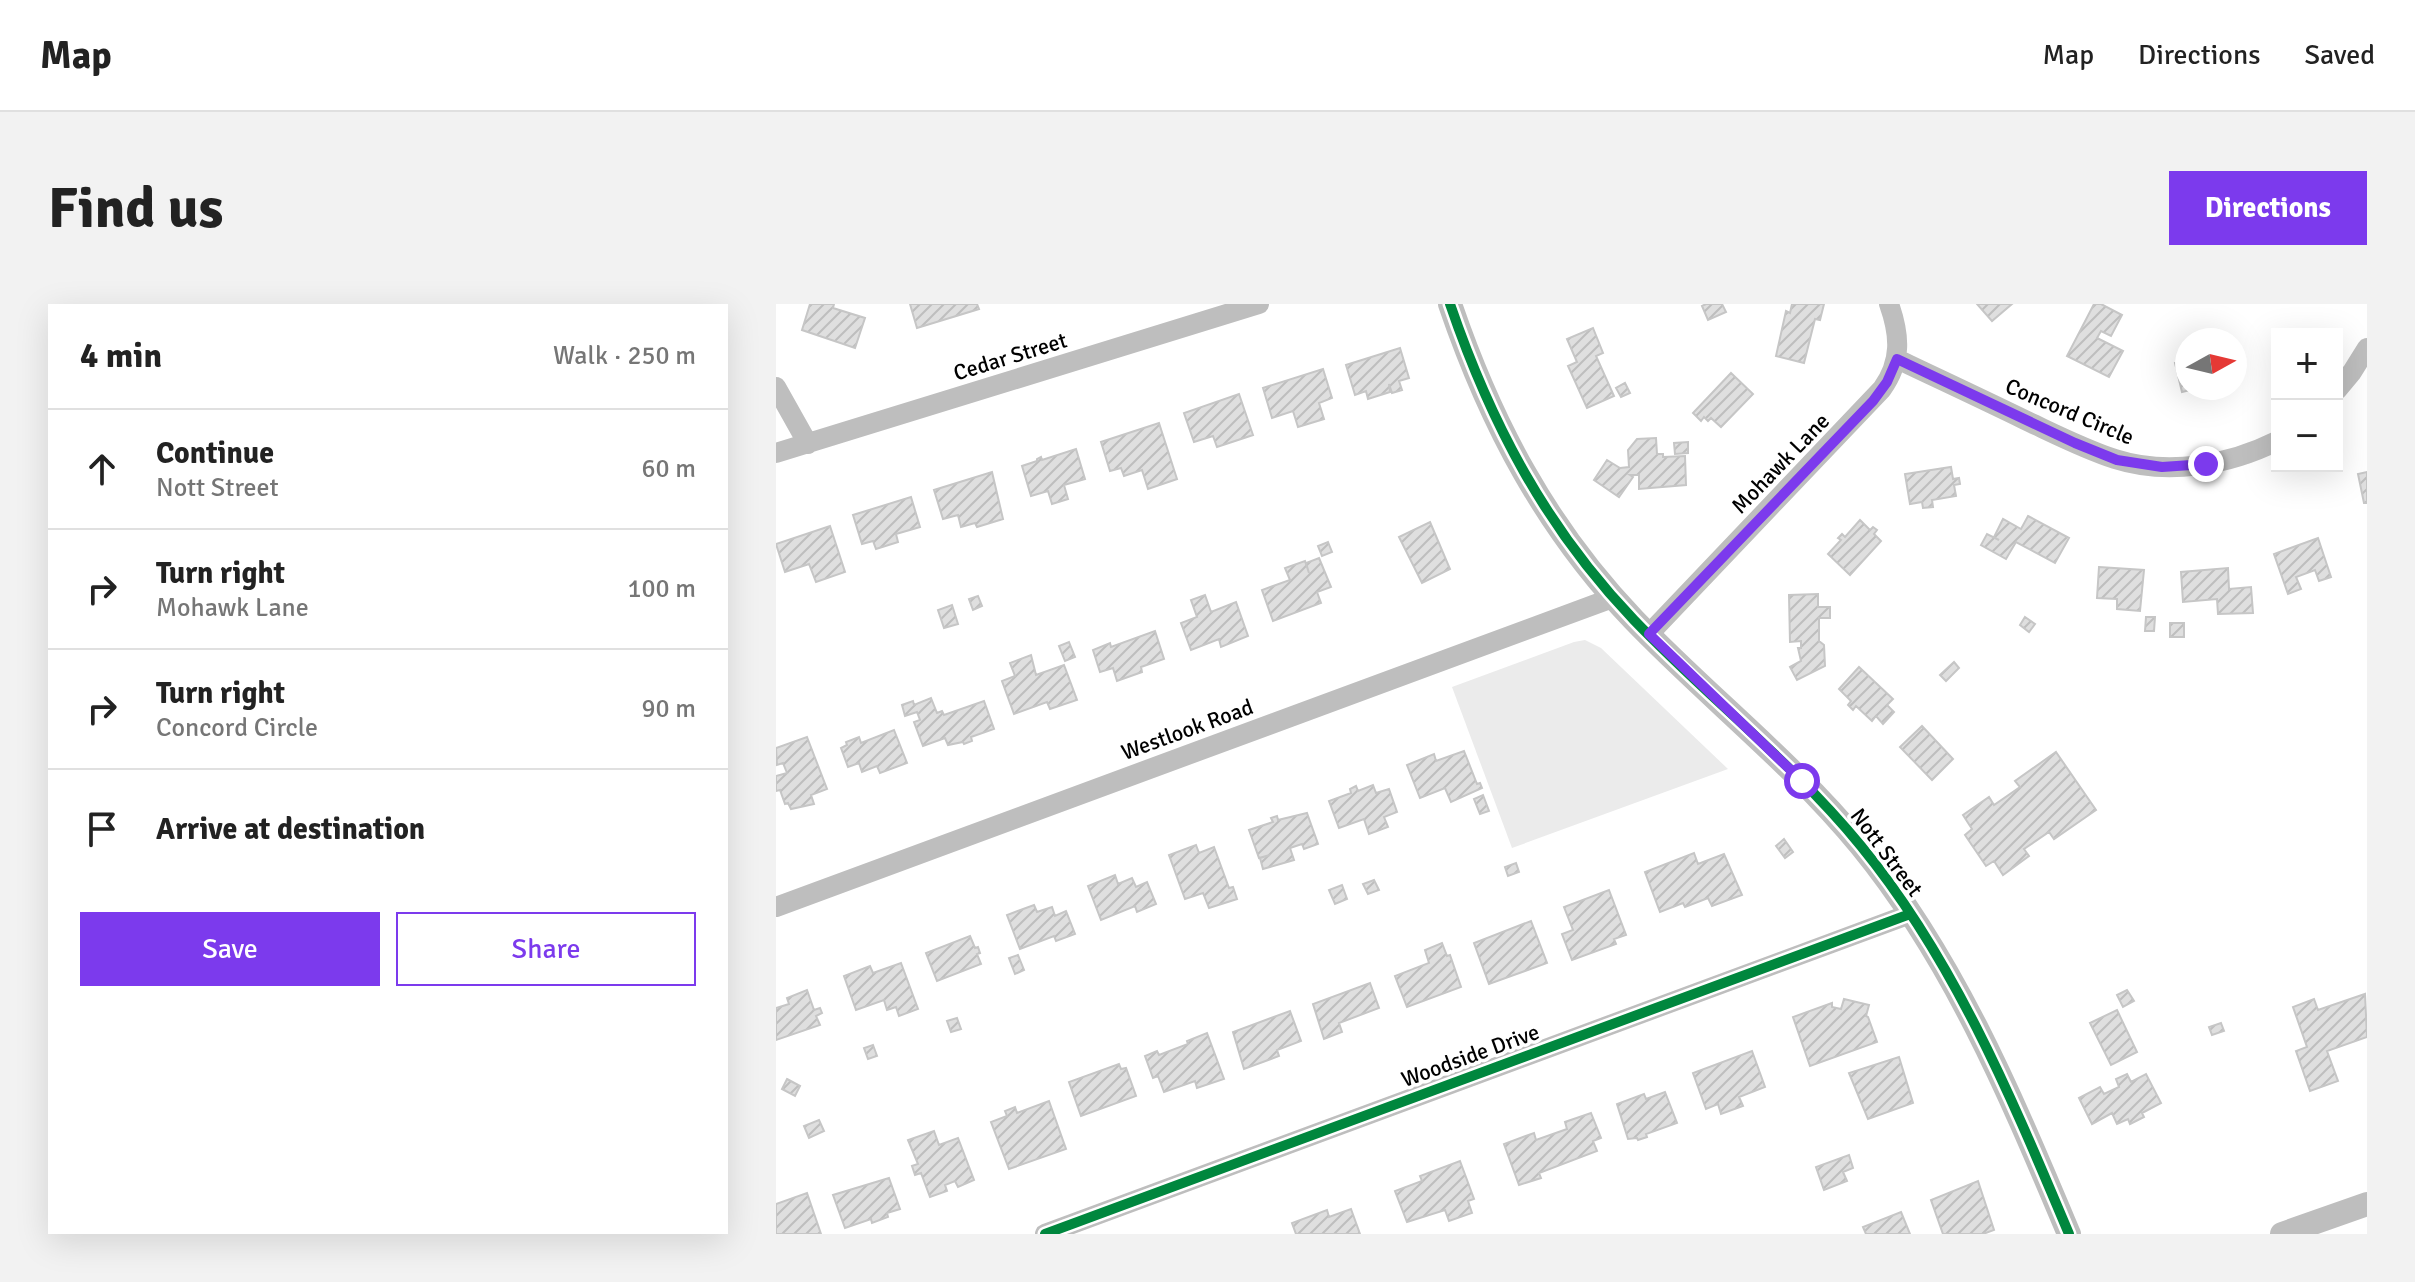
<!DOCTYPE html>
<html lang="en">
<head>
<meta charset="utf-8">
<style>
	:root { --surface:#fff; --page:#f2f2f2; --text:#222; --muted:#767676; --line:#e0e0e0; --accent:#7c3aed }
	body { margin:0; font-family:Signika,sans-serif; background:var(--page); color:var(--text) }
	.controls { position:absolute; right:24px; top:24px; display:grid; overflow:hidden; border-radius:0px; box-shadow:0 8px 32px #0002 }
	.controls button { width:72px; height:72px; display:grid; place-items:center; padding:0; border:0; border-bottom:2px solid var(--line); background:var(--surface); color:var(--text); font:40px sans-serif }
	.compass { position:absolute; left:1399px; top:24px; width:72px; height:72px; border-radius:50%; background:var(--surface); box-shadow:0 8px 32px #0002; rotate:82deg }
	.stop { position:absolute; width:24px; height:24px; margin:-18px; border:6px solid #7c3aed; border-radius:50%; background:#fff }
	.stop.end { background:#7c3aed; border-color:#fff; box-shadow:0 2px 8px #0008 }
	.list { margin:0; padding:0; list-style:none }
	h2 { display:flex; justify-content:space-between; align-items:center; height:104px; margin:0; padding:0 32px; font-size:34px }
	h2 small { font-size:26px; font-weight:400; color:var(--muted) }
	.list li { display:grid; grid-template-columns:52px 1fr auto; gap:24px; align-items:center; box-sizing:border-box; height:120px; padding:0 32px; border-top:2px solid var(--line) }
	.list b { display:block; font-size:30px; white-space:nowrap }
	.list p { margin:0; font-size:26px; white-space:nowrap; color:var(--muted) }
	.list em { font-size:26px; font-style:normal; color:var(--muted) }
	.actions { display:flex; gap:16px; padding:24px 32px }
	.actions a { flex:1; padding:18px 0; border:2px solid var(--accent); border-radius:0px; text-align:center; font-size:28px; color:var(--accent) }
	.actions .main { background:var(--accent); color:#fff }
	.icon { flex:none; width:44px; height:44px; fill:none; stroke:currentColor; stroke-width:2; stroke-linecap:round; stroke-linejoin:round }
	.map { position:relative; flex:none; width:1591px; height:930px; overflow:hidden; border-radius:0px }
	header { display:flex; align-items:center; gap:48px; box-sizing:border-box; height:112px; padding:0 40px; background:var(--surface); border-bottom:2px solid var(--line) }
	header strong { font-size:38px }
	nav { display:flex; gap:44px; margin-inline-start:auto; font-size:28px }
	.intro { display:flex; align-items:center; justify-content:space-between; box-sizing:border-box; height:192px; padding:0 48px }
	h1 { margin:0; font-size:56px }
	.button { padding:20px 36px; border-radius:0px; background:var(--accent); color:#fff; font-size:28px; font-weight:700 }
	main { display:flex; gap:48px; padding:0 48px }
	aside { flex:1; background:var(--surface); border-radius:0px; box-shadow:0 8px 32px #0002 }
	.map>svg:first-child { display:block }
	.green { fill:#ebebeb }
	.building { fill:url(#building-hatch); stroke:#c6c6c6; stroke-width:2 }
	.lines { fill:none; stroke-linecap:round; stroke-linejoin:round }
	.minor { stroke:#bebebe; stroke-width:20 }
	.tertiary { stroke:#bebebe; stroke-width:24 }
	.cycleway-casing { stroke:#fff; stroke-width:15 }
	.cycleway { stroke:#00873e; stroke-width:10 }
	.route { stroke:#7c3aed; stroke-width:10 }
	.labels { text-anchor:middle; stroke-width:7; stroke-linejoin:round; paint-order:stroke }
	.street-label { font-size:22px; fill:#000; stroke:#fff }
</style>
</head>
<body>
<header>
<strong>Map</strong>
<nav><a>Map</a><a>Directions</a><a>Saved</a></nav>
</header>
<div class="intro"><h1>Find us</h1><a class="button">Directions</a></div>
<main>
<aside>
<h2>4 min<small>Walk · 250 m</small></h2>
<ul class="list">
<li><svg class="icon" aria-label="ahead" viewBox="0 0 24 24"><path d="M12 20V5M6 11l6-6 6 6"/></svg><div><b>Continue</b><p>Nott Street</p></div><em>60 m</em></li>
<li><svg class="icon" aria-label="right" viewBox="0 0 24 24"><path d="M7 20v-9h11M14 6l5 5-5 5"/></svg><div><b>Turn right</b><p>Mohawk Lane</p></div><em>100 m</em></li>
<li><svg class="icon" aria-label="right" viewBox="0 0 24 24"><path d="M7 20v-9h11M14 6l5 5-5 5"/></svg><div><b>Turn right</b><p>Concord Circle</p></div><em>90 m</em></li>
<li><svg class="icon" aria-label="arrive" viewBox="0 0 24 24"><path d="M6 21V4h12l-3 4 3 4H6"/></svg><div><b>Arrive at destination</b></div></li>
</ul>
<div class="actions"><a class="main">Save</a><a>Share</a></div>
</aside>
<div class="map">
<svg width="1591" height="930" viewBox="0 0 1591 930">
	<defs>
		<pattern id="building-hatch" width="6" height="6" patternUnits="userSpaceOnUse" patternTransform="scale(2)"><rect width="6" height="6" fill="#dfdfdf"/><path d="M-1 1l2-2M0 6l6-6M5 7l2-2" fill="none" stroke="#bebebe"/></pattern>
	</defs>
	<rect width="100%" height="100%" fill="#fff"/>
	<path class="green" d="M809 336 825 344 952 465 736 544 676 383 798 338Z"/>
	<path class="building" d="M34 0H58L57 4 89 14 79 44 26 26Z
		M134 0H201L203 5 141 24Z
		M930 0H946L950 8 932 16 926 2Z
		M1016 0H1048L1044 16 1039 15 1028 59 1000 52 1010 7 1014 9Z
		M1201 0H1236L1216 17Z
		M1318 0H1325L1346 11 1335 32 1325 27 1321 34 1347 47 1333 73 1291 52Z
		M817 24 827 49 820 52 838 92 811 104 792 62 801 58 791 35Z
		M624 44 633 74 623 77 626 86 616 89 613 80 614 88 592 95 590 87 579 91 570 61Z
		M1411 56V84H1422L1406 88 1399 59Z
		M547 65 556 94 543 99 548 115 522 123 517 107 496 114 487 84Z
		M955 69 977 90 945 123 935 114 932 117 928 113 925 117 917 109Z
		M849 79 854 89 845 93 840 84Z
		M463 90 477 131 441 143 437 132 418 138 408 109Z
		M383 119 401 175 372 185 366 166 348 172 345 164 334 167 325 138Z
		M880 134 881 150H887V153L909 152 910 181 863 185V171H854L857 173 843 193 818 176 831 156 844 164 853 163 852 146 861 135Z
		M912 138V149L899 150 898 139Z
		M300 145 309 175 288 181 292 195 276 200 272 187 255 192 246 162 261 157V155L265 153 266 156Z
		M1175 163 1177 175 1183 174 1184 180 1178 181 1180 192 1156 196 1157 203 1147 204 1146 198 1134 200 1129 170Z
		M216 168 227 215 201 223 199 219 185 223 182 211 167 215 158 186Z
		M1591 168V199H1588L1582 170Z
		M135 193 144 223 120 230 122 238 100 245 97 237 86 240 77 211Z
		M1252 212 1293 234 1279 259 1240 238 1230 255 1205 241 1211 230 1223 236 1218 233 1227 215 1245 225Z
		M1084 216 1094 226 1097 223 1101 226 1098 230 1105 237 1074 271 1052 250 1065 236 1062 234 1066 230 1069 233Z
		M654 218 674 265 646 279 623 233Z
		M54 222 69 268 40 278 33 260 9 268 0 240Z
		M1542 234 1555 273 1543 277 1539 266 1520 273 1525 285 1512 290 1498 250Z
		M552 238 556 248 546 252 542 242Z
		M543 254 555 283 541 288 545 299 497 317 486 286 514 276 509 264 529 257 533 269 530 259Z
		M1323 263 1368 266 1364 307 1341 305V295L1321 294Z
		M1452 264 1453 285 1475 283 1477 309 1442 310 1441 295 1407 298 1405 268Z
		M1042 290V303H1054V314H1043V337L1048 341 1049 362 1021 376 1014 363 1025 357 1022 344H1025V337L1014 338 1013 291Z
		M429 291 435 308 460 298 472 332 445 343 443 335 415 346 405 319 421 313 415 296Z
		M202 292 206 302 197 306 193 295Z
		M176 301 182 320 168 324 162 306Z
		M1249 313 1259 320 1253 328 1244 321Z
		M1370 313H1379L1378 327H1369Z
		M1394 319H1408V333H1394Z
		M379 327 388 355 365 363 366 368 341 377 337 364 324 368 317 346 334 339 335 343Z
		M293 338 299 353 289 357 283 342Z
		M255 351 260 371 288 361 301 396 274 405 271 398 238 410 226 377 239 372 234 359Z
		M1178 358 1183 364 1170 377 1164 371Z
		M1083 363 1117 395 1111 401 1118 408 1107 420 1100 412 1096 417 1080 402 1077 406 1072 401 1075 397 1063 385Z
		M155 394 161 409 166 407 168 411 208 397 218 425 195 433 196 437 188 440 187 438 172 441 169 434 147 442 138 418 144 416 141 408 129 412 126 401 137 397 138 401Z
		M1146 422 1177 455 1156 476 1124 443Z
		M118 426 131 459 104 469 101 462 86 468 83 459 72 463 65 444 71 441 70 438 83 433 85 439Z
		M31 433 51 485 35 491 38 500 15 505 12 499 9 500 4 486 0 487V472L11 469 7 459 1 461 0 444Z
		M688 447 701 480 704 479 706 484 675 498 669 484 644 494 631 461 658 450 660 457Z
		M1280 448 1320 506 1278 535 1273 528 1248 545 1253 552 1227 571 1218 557 1210 562 1189 531 1196 525 1187 511 1213 493 1218 501 1244 483 1239 477Z
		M597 481 600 489 613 485 621 508 608 513 612 523 593 530 588 515 563 524 553 497 575 489 574 485 580 482 582 487Z
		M707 491 713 507 704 510 698 495Z
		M531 509 542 540 528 545 526 540 514 544 518 556 487 565 484 554 494 551 483 554 473 526 497 518 495 514 501 512 502 516Z
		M1008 535 1017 548 1009 554 1000 542Z
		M420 541 423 549 438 543 453 584 457 583 461 595 433 604 427 589 409 595 393 551Z
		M918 549 922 560 948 550 966 591 936 602 932 594 909 603 907 599 884 608 869 568Z
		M740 559 743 568 732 572 729 563Z
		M339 571 342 580 356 574 360 583 371 578 380 600 361 608 359 602 325 616 312 582Z
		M598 576 603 586 592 590 587 580Z
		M566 581 571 595 559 600 553 586Z
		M833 586 850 631 838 635 840 640 796 656 786 630 797 626 788 603Z
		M258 601 261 608 276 603 279 612 290 607 299 630 280 637 278 632 244 645 231 611Z
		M755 617 771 659 713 680 698 639Z
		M194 632 199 644 202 643 204 649 201 650 205 660 161 677 150 649Z
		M666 639 671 652 674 651 685 683 631 703 619 672 653 659 649 646Z
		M242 651 248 666 239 670 233 654Z
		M125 659 142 705 123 712 120 703 111 706 108 696 80 706 68 672 94 662 97 669Z
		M594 679 603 704 563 719 566 728 548 735 537 700Z
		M31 686 38 706 44 704 46 709 40 712 44 721 0 736V704L13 700 11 694Z
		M1351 686 1358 697 1347 703 1341 691Z
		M1589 690 1591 733 1551 747 1562 777 1534 787 1520 747 1531 743 1517 703 1538 695 1542 706Z
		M1068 695 1093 701 1090 712 1092 713 1101 738 1034 762 1017 713 1056 699V703L1065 705Z
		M1341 706 1361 748 1335 761 1314 719Z
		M514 707 525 737 501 746 503 752 468 765 457 728Z
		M181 714 185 725 175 728 171 717Z
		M1445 719 1448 727 1436 731 1433 723Z
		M431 729 448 775 421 784 419 777 388 788 382 772 377 774 369 752 381 747 383 751 412 740 411 737Z
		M97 741 101 752 92 755 88 744Z
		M976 747 989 783 963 793 967 802 945 810 942 800 930 805 917 769Z
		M1123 753 1137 799 1092 815 1073 769Z
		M343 760 345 765 350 764 360 792 305 812 293 778Z
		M1351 770 1355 778 1370 770 1385 799 1366 809 1368 813 1354 820 1352 815 1341 820 1336 809 1316 820 1303 794 1324 783 1328 790 1343 783 1340 775Z
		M11 775 24 782 19 792 6 785Z
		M889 788 901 819 870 830 871 833 862 836 861 834 852 835 841 800 868 790 870 795Z
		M273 797 290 845 233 865 215 818 231 812 229 807 239 803 241 809Z
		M815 809 825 834 817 837 821 847 763 869 765 874 743 881 728 840 758 829 760 836 791 825 789 818Z
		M43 816 48 827 33 834 28 822Z
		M158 827 163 841 182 834 198 876 182 883 179 877 169 881 171 887 154 893 145 869 139 871 136 862 142 860 132 836Z
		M1073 851 1077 864 1067 868 1071 877 1048 886 1040 863Z
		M684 857 698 895 692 897 696 909 673 917 669 906 631 918 619 887 646 877 644 872Z
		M113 874 124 905 111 909 112 913 96 919 95 915 69 924 57 891Z
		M1202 877 1218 926 1207 930H1167L1155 896Z
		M31 889 45 930H0V900Z
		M575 905 584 930H520L516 919 551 906 553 913Z
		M1125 908 1134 930H1090L1087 923Z"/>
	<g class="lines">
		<path class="minor" d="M1121 55C1163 75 1206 95 1249 116 1279 130 1308 145 1339 155 1392 172 1453 161 1501 137
			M0 83 32 140
			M1561 86 1576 68 1591 44
			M0 149 483 0
			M873 330 1106 85C1126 57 1124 31 1113 0
			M0 603 839 293
			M269 930 1134 610"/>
		<path class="tertiary" d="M674 0C715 120 770 224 858 316 932 393 1017 459 1085 542 1179 657 1236 795 1293 930
			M1506 930 1591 900"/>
		<defs>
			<path id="cycleway" d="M674 0C715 120 770 224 858 316 932 393 1017 459 1085 542 1179 657 1236 795 1293 930
				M269 930 1134 610"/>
		</defs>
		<use href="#cycleway" class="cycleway-casing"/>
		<use href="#cycleway" class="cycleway"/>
	</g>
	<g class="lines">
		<path class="route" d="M1026 477 873 330 1097 97 1111 78 1121 55 1299 139 1341 156 1386 163 1430 160"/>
	</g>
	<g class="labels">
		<g class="street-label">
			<text transform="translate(234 52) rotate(-17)" y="8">Cedar Street</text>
			<text transform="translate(1294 107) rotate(23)" y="8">Concord Circle</text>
			<text transform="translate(1004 159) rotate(-46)" y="8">Mohawk Lane</text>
			<text transform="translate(411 425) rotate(-20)" y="8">Westlook Road</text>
			<text transform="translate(1111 548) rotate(53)" y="8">Nott Street</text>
			<text transform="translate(694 751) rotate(-20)" y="8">Woodside Drive</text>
		</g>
	</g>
</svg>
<div class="controls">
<button>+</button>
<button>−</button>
</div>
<svg class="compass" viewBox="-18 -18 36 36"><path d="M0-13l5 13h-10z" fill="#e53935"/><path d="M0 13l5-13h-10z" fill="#767676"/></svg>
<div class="stop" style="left:1026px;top:477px"></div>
<div class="stop end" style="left:1430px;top:160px"></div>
</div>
</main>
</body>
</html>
